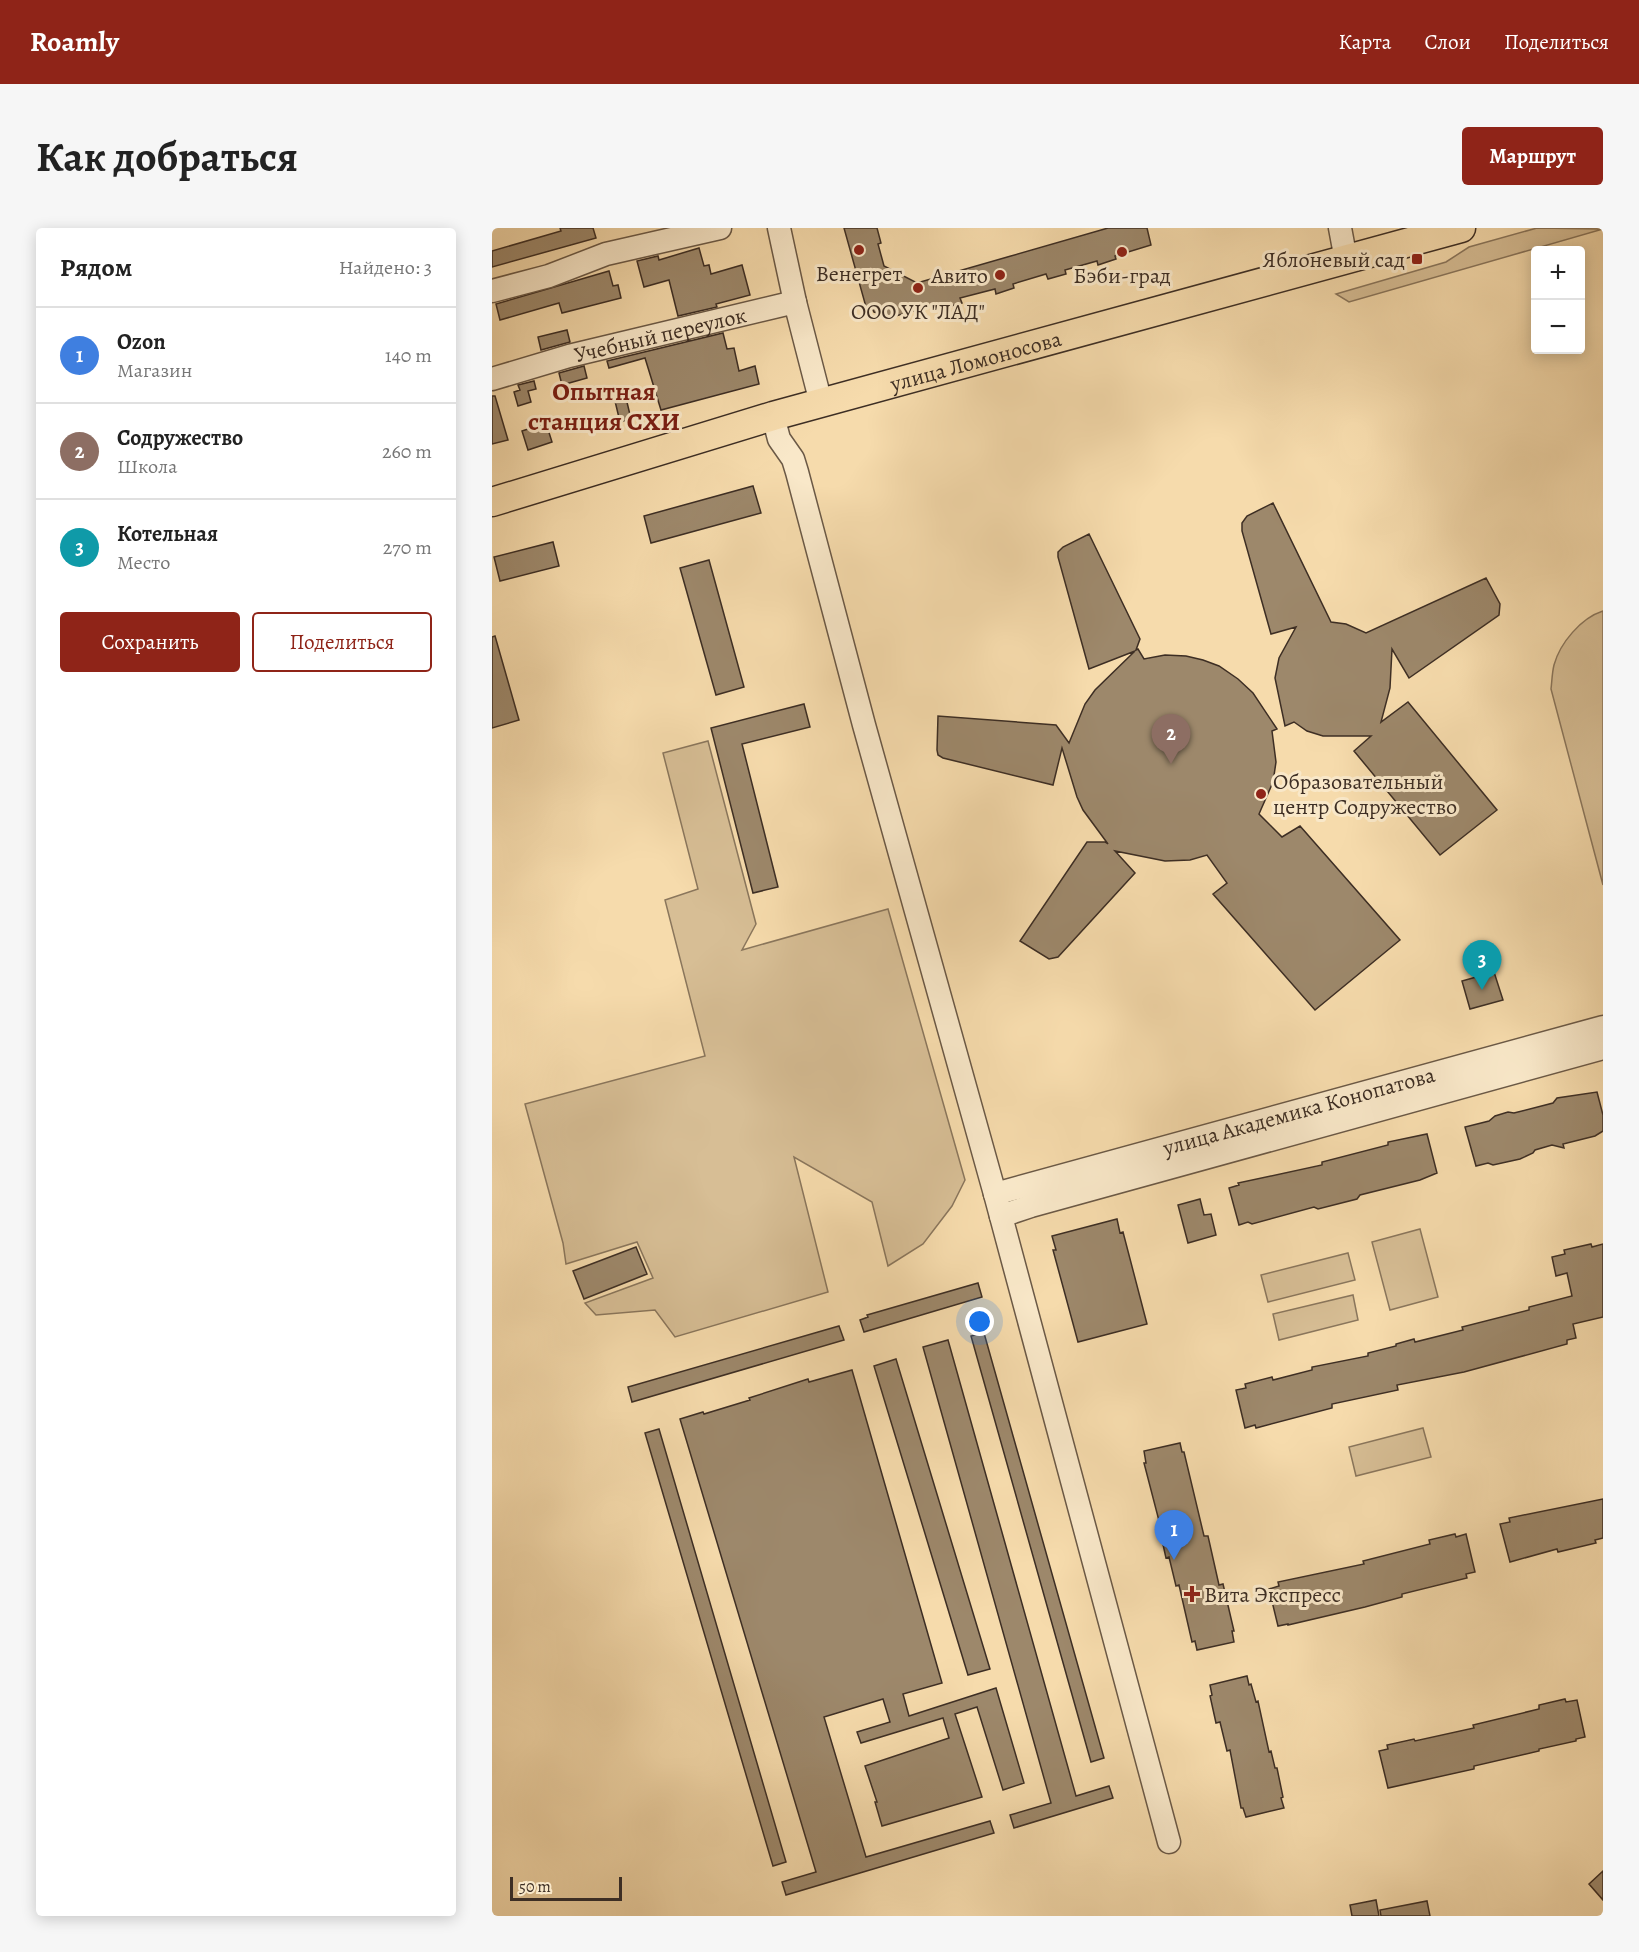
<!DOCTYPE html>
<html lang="ru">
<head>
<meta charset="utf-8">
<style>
	:root { --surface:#fff; --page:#f6f6f6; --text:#222; --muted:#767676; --line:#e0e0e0; --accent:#8f2418 }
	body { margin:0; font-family:Alegreya,serif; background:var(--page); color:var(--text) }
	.controls { position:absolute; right:18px; top:18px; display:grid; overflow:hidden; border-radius:6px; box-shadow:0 3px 15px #0003 }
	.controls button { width:54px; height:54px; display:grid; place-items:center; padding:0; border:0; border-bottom:2px solid var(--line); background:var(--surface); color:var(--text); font:30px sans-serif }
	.scale { position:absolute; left:18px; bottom:15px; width:112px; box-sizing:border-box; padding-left:6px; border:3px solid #3d2e24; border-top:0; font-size:16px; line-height:21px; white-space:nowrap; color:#3d2e24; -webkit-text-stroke:4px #f9e8c9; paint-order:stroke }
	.you { position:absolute; left:488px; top:1094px; width:21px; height:21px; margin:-15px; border:4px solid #fff; border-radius:50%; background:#1a73e8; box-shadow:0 0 0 9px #1a73e833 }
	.badge { display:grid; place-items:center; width:39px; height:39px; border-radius:50%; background:var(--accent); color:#fff; font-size:20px; font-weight:700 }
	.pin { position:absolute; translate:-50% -50px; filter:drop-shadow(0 2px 3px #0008) }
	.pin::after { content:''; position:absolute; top:32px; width:21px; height:18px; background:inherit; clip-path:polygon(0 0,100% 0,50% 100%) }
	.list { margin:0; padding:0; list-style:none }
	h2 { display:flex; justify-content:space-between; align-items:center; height:78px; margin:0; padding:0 24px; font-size:26px }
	h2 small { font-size:20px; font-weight:400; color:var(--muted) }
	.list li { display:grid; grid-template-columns:39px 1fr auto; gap:18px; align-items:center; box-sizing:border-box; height:96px; padding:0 24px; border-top:2px solid var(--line) }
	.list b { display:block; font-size:22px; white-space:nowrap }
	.list p { margin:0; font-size:20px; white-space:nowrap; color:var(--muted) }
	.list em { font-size:20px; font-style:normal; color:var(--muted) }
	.actions { display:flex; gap:12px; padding:18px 24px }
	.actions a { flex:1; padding:14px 0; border:2px solid var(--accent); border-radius:6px; text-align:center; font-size:21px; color:var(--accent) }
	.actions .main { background:var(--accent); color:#fff }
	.map { position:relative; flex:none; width:1111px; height:1688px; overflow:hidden; border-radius:6px }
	header { display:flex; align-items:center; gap:36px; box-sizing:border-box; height:84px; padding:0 30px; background:var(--accent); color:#fff }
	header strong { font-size:28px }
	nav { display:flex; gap:33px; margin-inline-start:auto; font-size:21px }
	.intro { display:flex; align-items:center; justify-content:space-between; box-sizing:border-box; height:144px; padding:0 36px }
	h1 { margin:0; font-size:42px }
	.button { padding:15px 27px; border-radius:6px; background:var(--accent); color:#fff; font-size:21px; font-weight:700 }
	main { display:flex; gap:36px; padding:0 36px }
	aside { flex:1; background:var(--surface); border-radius:6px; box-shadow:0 3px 15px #0003 }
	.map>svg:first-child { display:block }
	.green { fill:#d7be95; stroke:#8a765c; stroke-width:1.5 }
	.building { fill:#9d886b; stroke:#3d2e24; stroke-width:1.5 }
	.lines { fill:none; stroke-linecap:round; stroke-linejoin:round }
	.minor-casing { stroke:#6b5946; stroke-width:25 }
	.major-casing { stroke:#3d2e24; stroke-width:31 }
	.minor { stroke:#f9e8c9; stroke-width:22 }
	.major { stroke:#f6dbac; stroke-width:28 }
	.poi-dot { fill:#8f2418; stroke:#f9e8c9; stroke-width:2 }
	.labels { text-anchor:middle; stroke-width:6; stroke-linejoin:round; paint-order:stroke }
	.poi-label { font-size:22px; fill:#3d2e24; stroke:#f9e8c9 }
	.street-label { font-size:22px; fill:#3d2e24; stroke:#f9e8c9 }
	.quarter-label { font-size:26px; font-weight:bold; fill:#7a1f14; stroke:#f9e8c9 }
</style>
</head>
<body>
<header>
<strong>Roamly</strong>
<nav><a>Карта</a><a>Слои</a><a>Поделиться</a></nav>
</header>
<div class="intro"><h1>Как добраться</h1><a class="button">Маршрут</a></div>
<main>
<aside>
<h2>Рядом<small>Найдено: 3</small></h2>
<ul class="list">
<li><span class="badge" style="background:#3f7fe0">1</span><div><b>Ozon</b><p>Магазин</p></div><em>140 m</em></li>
<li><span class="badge" style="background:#8d6e63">2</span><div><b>Содружество</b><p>Школа</p></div><em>260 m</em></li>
<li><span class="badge" style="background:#0f9aa8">3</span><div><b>Котельная</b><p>Место</p></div><em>270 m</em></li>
</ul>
<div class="actions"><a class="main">Сохранить</a><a>Поделиться</a></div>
</aside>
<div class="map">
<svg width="1111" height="1688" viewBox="0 0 1111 1688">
	<rect width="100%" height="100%" fill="#f6dbac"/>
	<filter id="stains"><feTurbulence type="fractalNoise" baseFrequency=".00333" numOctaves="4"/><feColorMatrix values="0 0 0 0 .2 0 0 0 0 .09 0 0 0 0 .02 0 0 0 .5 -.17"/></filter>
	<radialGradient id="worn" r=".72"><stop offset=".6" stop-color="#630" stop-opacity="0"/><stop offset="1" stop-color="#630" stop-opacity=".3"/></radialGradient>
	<path class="green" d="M1045 0 1111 1 857 74 844 66 954 34 977 19Z
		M1111 383V657L1059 461C1060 453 1060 445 1062 437 1068 415 1089 390 1111 383Z
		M216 513 264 696 250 722 396 681 473 952 460 978 431 1016 396 1038 380 974 302 929 336 1064 183 1109 163 1082 104 1087 93 1075 161 1050 145 1014 74 1036 71 1015 33 876 213 828 173 672 206 661 171 525Z
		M928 1001 946 1069 898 1082 880 1014Z
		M856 1025 863 1052 776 1074 769 1047Z
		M861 1067 866 1092 787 1112 781 1086Z
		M931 1200 939 1229 864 1248 857 1219Z"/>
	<path class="building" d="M68 0H101L104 10 0 39V23L69 3Z
		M352 0H385L389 15 386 16 392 38 425 55 616 0H655L659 17 623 28 624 31 606 37 605 33 573 42 574 46 556 51 554 46 521 56 522 60 504 66 503 61 468 70 470 75 452 80 450 75 400 89 382 84 379 78 374 79Z
		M207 20 212 38 217 37 219 46 250 37 258 67 224 76 225 79 186 88 177 52 152 59 145 33 166 28 167 32Z
		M117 43 121 58 126 57 129 70 70 85 67 75 8 92 4 76Z
		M75 102 78 114 49 122 46 109Z
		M231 105 235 121 242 120 247 143 263 138 267 156 169 182 153 130 117 140 115 133Z
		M92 138 95 150 70 157 67 145Z
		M42 153 44 161 36 163 39 174 26 178 22 164 28 162 26 157Z
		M0 168H3L16 212 0 216Z
		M134 170 139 191 128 194 123 173Z
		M54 195 60 214 36 222 30 203Z
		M261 258 269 285 159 315 152 288Z
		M781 275 839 394 854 396 874 405 994 350 1008 376 1007 387 917 450 900 421 898 460 889 494 916 474 1005 582 948 627 862 523 879 508H831L815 503 802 494 793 498 783 450 787 430 804 399 779 406 750 303V295L755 288Z
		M597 306 648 411 644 422 646 421 652 431 673 427 694 428 711 432 727 438 746 451 761 465 785 501 780 503 784 534 781 554 767 586 790 609 808 598 908 712 823 782 721 666 735 655 715 627 698 632 673 633 623 623 643 645 566 729 557 731 528 713 595 614H613L616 616 591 582 585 569 570 520 561 557 451 530 446 527 445 522 446 488 564 497 577 515 593 476 603 462 643 423 597 441 566 329V324L571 319Z
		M61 314 67 338 8 353 2 329Z
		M217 332 252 459 224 467 188 340Z
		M3 408 27 492 0 500V409Z
		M312 476 318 499 250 516 286 659 261 665 219 500Z
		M1002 744 1011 772 978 781 970 753Z
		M1105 864 1111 887V903L1103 908 1071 916 1072 920 1060 917 1043 922 1041 925 1028 931 1001 937 996 935 984 938 973 899 997 893 1003 888 1016 884 1022 885 1061 875 1065 870Z
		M935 906 945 945 928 952 868 967 865 971 826 981 822 979 760 996 756 994 747 997 737 960 747 957 746 955 830 937V934L896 917V914Z
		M708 971 712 987 719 986 724 1007 696 1015 686 977Z
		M625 991 628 1005 631 1004 655 1096 586 1114 561 1022H564L560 1008Z
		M1099 1016 1100 1019 1111 1016V1089L1081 1096 1084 1110 1075 1112V1116L972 1144 905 1157 906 1162 840 1176V1180L764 1200 763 1197 753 1200 744 1162 754 1160 753 1156 780 1149 781 1152 820 1142V1139L876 1128V1125L904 1118V1116L922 1111 923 1114 971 1102 970 1099 1037 1082V1079L1080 1068 1075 1045 1064 1048 1060 1029 1073 1026 1072 1022Z
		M144 1019 155 1046 92 1071 81 1043Z
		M486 1055 490 1069 372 1104 368 1092 376 1089 375 1087Z
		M347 1098 352 1112 140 1174 136 1159Z
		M492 1105 612 1530 599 1534 479 1108Z
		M456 1112 584 1568 617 1558 621 1570 522 1600 518 1587 559 1575 431 1119Z
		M404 1131 498 1441 476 1447 382 1138Z
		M360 1142 450 1455 411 1466 417 1488 504 1460 532 1555 511 1562 485 1479 463 1486 490 1569 390 1598 383 1574H385L373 1538 457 1510 451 1490 369 1515 365 1504 398 1494 391 1471 332 1489 374 1629 498 1593 502 1605 294 1667 290 1654 324 1644 188 1191 211 1184 212 1186 258 1172 257 1170 316 1151 317 1154Z
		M167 1201 294 1634 281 1638 153 1205Z
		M688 1215 690 1224H692L712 1308H716L727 1357 731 1356 742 1403H740L742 1414 705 1422 703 1413 700 1414 687 1357 684 1358 677 1329 674 1330 670 1312H672L652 1235H654L652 1223Z
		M1111 1271V1310L1103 1312 1104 1315 1066 1324 1065 1321 1018 1334 1008 1296 1018 1294 1017 1290Z
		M963 1306 964 1309 974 1306 983 1344 974 1346 975 1350 910 1366V1369L873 1379 796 1397V1396L786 1398 777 1361 787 1358 786 1354 872 1336 871 1333 938 1316 937 1312Z
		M755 1448 757 1457 759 1456 764 1474 766 1473 777 1524 779 1523 783 1540H785L791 1569 789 1570 792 1580 754 1589 751 1580H749L738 1522 735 1523 728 1494 724 1495 718 1468 720 1467 718 1457Z
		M1073 1471 1074 1474 1085 1472 1093 1509 1084 1511V1513L1047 1521V1523L982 1538V1541L896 1560 887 1523 896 1521 895 1517 922 1511 923 1513 982 1500 981 1497 1047 1481V1477Z
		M1111 1643V1672L1097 1656Z
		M884 1672 887 1688H860L858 1677Z
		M935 1673 938 1688H889L888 1682Z"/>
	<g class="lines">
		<defs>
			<g id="minor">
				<path d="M287 0 303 74 329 175"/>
				<path d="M848 0 854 32"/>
				<path d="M0 63 57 48 114 26 228 0"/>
				<path id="s1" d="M0 151 77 128 303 74"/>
				<path d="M281 188 287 211 301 231 305 244 372 497 503 966 677 1614"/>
				<path id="s2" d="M503 966 1111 799"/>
				<path d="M509 988 539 978 1111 820"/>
			</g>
			<g id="major">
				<path id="s3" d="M0 274 281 188 969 0"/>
			</g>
		</defs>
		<use href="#minor" class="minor-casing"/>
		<use href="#major" class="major-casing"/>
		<use href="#minor" class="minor"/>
		<use href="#major" class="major"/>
	</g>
	<g class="poi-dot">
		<circle cx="367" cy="22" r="6"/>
		<circle cx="630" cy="24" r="6"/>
		<rect x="919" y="25" width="12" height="12" rx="3"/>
		<circle cx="508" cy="47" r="6"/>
		<circle cx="426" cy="60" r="6"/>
		<circle cx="769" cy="566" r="6"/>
		<path d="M697 1357h6v6h6v6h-6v6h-6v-6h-6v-6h6z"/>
	</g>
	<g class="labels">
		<g class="poi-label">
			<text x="913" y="39" text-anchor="end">Яблоневый сад</text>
			<text x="367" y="53">Венегрет</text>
			<text x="496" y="55" text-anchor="end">Авито</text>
			<text x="630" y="55">Бэби-град</text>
			<text x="426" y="91">ООО УК "ЛАД"</text>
			<text x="781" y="561" text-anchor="start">Образовательный<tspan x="781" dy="25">центр Содружество</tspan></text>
			<text x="712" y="1374" text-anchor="start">Вита Экспресс</text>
		</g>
		<g class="street-label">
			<text dy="8" stroke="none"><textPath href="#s1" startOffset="174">Учебный переулок</textPath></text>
			<text dy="8" stroke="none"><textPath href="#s3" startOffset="504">улица Ломоносова</textPath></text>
			<text dy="8" stroke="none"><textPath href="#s2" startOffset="315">улица Академика Конопатова</textPath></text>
		</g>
		<g class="quarter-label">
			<text x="112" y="172">Опытная<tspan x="112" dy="30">станция СХИ</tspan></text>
		</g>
	</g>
	<rect width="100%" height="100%" filter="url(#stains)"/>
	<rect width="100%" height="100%" fill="url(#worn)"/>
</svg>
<div class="controls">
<button>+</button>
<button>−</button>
</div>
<div class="scale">50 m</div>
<div class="you"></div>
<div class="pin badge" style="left:682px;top:1332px;background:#3f7fe0">1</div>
<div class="pin badge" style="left:679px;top:536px;background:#8d6e63">2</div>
<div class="pin badge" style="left:990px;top:762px;background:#0f9aa8">3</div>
</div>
</main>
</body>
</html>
